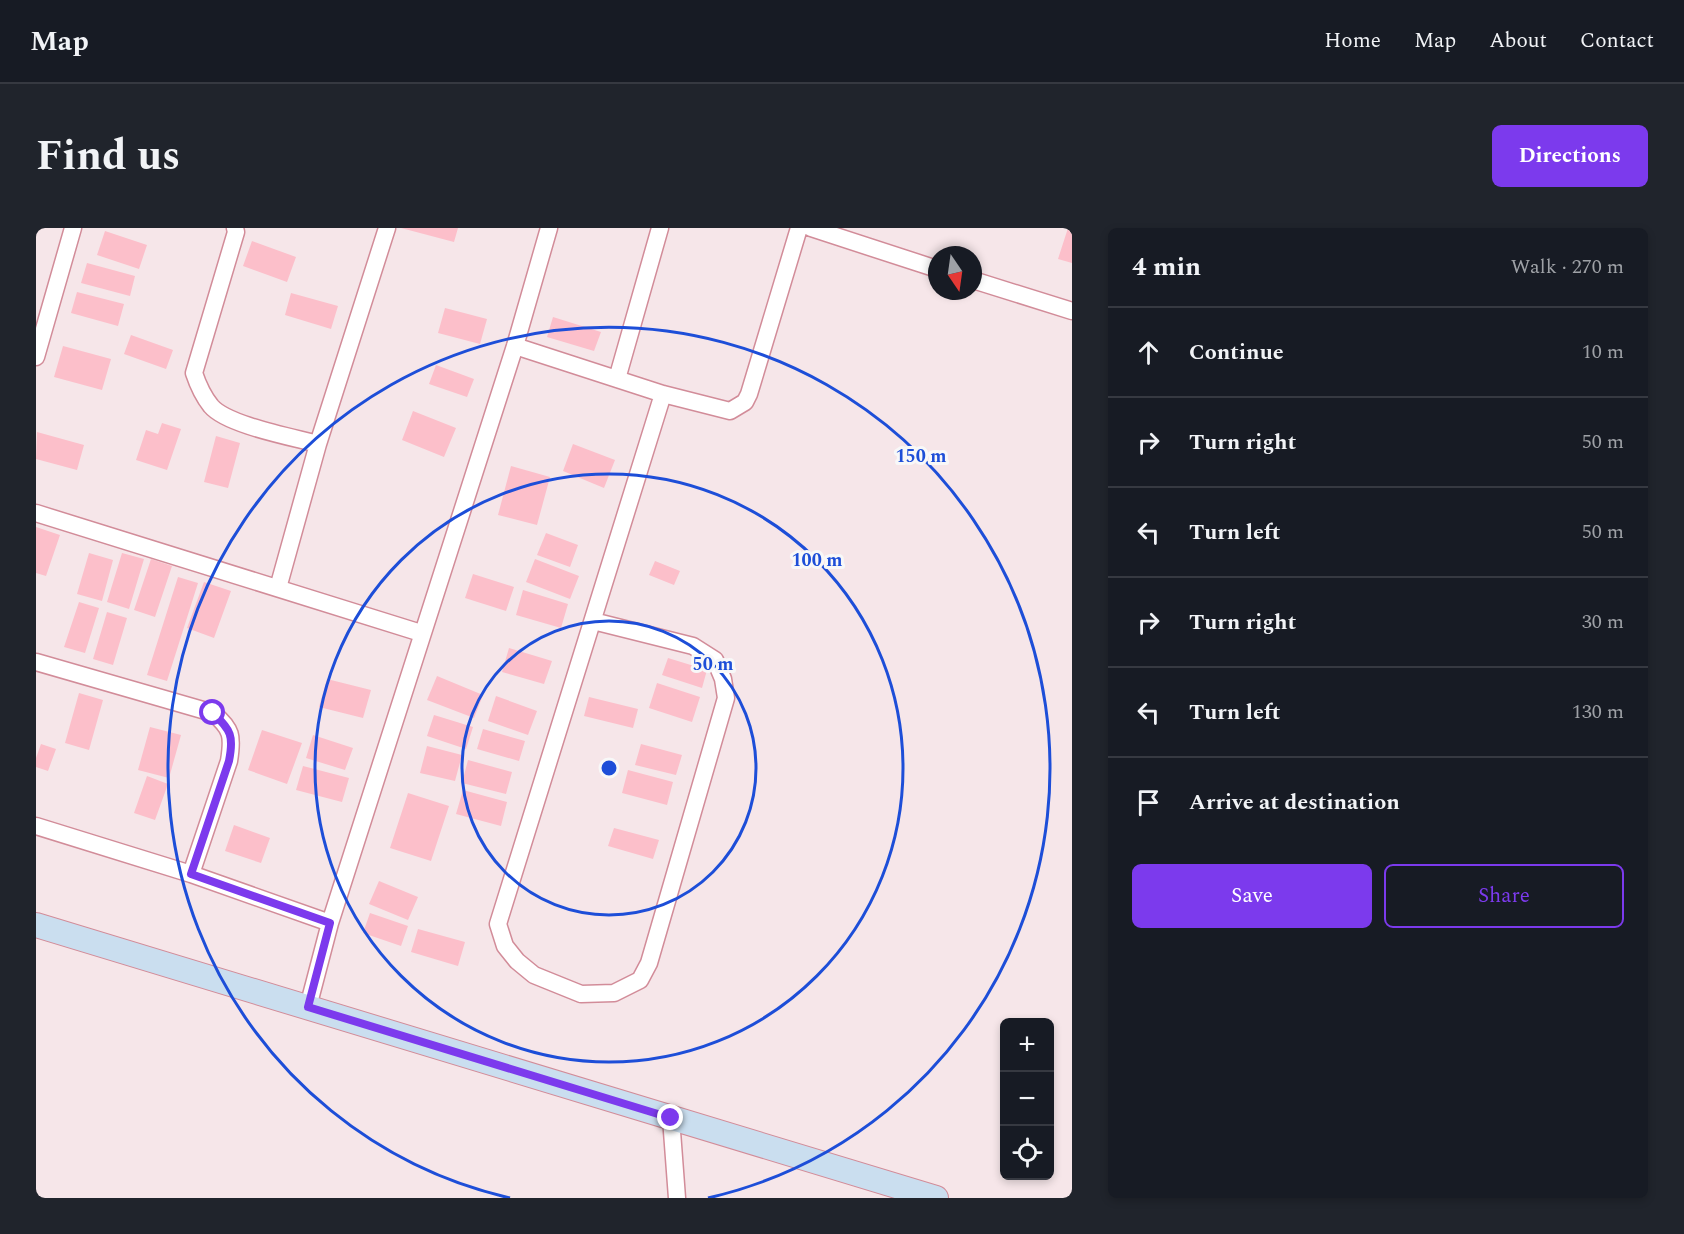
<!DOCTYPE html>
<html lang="en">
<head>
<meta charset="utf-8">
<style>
	:root { --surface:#171b24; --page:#20242c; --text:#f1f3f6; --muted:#9ea1a6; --line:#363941; --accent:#7c3aed }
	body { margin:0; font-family:Spectral,serif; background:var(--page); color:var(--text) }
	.controls { position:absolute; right:18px; bottom:18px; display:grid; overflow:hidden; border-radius:9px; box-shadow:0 3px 9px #0003 }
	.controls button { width:54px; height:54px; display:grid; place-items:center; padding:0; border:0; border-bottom:2px solid var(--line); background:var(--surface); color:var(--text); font:30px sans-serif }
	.compass { position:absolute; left:892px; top:18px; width:54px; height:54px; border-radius:50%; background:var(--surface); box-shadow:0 3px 9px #0003; rotate:167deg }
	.stop { position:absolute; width:18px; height:18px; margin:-14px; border:4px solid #7c3aed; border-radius:50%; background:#fff }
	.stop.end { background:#7c3aed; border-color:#fff; box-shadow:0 2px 6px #0008 }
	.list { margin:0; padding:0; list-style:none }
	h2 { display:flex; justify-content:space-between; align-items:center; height:78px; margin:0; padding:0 24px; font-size:26px }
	h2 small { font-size:20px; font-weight:400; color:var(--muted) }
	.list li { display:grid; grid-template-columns:39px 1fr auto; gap:18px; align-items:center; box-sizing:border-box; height:90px; padding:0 24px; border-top:2px solid var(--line) }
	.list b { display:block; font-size:22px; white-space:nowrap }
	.list em { font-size:20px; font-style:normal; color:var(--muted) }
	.actions { display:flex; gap:12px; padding:18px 24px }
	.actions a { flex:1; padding:14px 0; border:2px solid var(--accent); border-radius:9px; text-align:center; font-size:21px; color:var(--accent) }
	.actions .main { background:var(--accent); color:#fff }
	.icon { flex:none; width:33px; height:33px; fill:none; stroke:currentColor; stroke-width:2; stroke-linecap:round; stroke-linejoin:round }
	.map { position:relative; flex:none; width:1036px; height:970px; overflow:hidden; border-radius:9px }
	header { display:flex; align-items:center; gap:36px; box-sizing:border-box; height:84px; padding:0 30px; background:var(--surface); border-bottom:2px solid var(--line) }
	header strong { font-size:28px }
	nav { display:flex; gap:33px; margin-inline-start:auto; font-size:21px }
	.intro { display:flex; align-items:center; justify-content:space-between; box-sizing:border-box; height:144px; padding:0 36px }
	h1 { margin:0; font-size:42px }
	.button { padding:15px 27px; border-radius:9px; background:var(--accent); color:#fff; font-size:21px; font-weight:700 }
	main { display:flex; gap:36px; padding:0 36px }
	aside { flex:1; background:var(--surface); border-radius:9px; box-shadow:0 3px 9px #0003 }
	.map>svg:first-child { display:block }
	.building { fill:#fcbfca }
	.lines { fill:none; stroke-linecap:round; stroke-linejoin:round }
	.street-casing { stroke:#d28c99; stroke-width:19 }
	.secondary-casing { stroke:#d28c99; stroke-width:26 }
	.street { stroke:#fff; stroke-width:16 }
	.secondary { stroke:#cadeef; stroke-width:24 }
	.route { stroke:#7c3aed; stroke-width:8 }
	.ring { fill:none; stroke:#1d4ed8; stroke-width:3 }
	.centre { fill:#1d4ed8; stroke:#f8f8f8; stroke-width:3 }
	.ring-label { font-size:18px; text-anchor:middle; font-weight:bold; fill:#1d4ed8; stroke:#f8f8f8; stroke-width:6; stroke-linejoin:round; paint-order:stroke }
</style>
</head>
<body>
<header>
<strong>Map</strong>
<nav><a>Home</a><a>Map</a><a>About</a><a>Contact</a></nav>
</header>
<div class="intro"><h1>Find us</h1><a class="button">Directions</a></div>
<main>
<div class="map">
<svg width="1036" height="970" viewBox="0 0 1036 970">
	<rect width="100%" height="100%" fill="#f6e6e9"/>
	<path class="building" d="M365 0H422L418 14Z
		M1032 0H1036V35L1022 31Z
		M69 3 111 17 103 41 61 27Z
		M216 13 260 29 251 54 207 38Z
		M51 35 99 48 94 68 45 55Z
		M41 64 88 76 82 98 35 85Z
		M255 65 302 78 295 101 249 87Z
		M409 80 451 91 444 116 402 105Z
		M517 89 565 104 558 123 511 109Z
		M95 107 137 122 130 141 88 126Z
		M27 118 75 131 66 162 18 149Z
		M400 137 438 151 431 169 393 156Z
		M377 183 420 200 408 229 366 212Z
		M126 195 145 201 131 242 100 232 110 202 122 206Z
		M1 204 48 217 41 242 0 231Z
		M180 208 204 215 192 260 168 254Z
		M537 216 579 232 568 260 527 243Z
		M475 238 514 249 501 297 462 287Z
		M0 299 24 307 10 348 0 345Z
		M510 305 542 317 534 339 501 327Z
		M53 325 77 332 66 373 41 366Z
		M86 325 108 331 93 381 71 374Z
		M115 331 136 338 119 389 98 382Z
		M499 331 543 348 534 371 490 354Z
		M619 333 644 343 638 357 613 347Z
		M437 346 478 359 470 383 429 370Z
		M142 349 162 355 131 453 111 447Z
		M168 354 195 363 178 410 151 400Z
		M487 362 532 376 525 400 480 387Z
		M43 374 63 380 49 425 28 419Z
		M71 384 91 390 77 437 57 431Z
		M473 420 516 433 508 456 466 444Z
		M632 430 671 442 666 460 626 447Z
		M401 448 447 467 438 490 391 472Z
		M291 451 335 462 327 490 283 479Z
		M621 455 664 469 656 494 613 480Z
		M43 465 67 472 53 522 29 515Z
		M460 468 501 483 492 507 452 493Z
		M553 469 602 481 597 500 548 488Z
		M398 487 437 499 430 521 391 508Z
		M114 499 145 507 133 550 102 542Z
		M447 501 489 513 483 533 441 521Z
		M226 502 266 515 251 556 212 542Z
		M277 507 317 520 309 542 270 530Z
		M5 516 20 521 12 543 0 539V530Z
		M605 516 646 527 640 547 599 537Z
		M391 518 426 527 419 553 384 545Z
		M432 532 476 544 470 566 426 555Z
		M267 538 313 550 306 574 260 562Z
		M592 542 637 554 631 577 586 565Z
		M111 548 132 556 119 592 98 585Z
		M427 562 471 574 465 598 420 586Z
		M372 565 413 578 395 633 354 620Z
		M198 597 234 610 225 635 189 623Z
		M578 600 623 612 617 631 572 618Z
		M343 653 382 669 372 692 333 676Z
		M334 685 372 698 365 718 327 705Z
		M382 701 429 714 422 738 375 724Z"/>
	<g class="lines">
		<defs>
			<path id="street" d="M199 0 200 4 158 145C162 157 167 168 175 178 191 197 256 209 282 216
				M775 0 901 41
				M937 52 1036 83
				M479 118 627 166 694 183 709 174 713 166 763 0
				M0 129 37 0
				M581 151 624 0
				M0 285 385 405
				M242 360 282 216 351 0
				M557 393 657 418 679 432 687 451 690 470 613 735 604 752 578 765 545 766 498 747 481 733 469 718 462 696 627 166
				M0 434 177 485C196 501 197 508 193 533L155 646
				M0 598 155 646 294 695
				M272 779 294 695 479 118 513 0
				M635 890 641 970"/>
			<path id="secondary" d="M0 697 900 970"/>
		</defs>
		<use href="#street" class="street-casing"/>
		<use href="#secondary" class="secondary-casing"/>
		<use href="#street" class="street"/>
		<use href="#secondary" class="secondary"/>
	</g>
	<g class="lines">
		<path class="route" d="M177 485C195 502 198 508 193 533L155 646 294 695 272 779 635 890"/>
	</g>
	<g class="ring">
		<circle cx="573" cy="540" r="147"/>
		<circle cx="573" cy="540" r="294"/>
		<path d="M474 970A441 441 0 1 1 672 970"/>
	</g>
	<circle cx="573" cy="540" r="9" class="centre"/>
	<g class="ring-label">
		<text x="885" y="234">150 m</text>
		<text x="781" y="338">100 m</text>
		<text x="677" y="442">50 m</text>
	</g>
</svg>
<div class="controls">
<button>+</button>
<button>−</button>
<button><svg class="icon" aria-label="locate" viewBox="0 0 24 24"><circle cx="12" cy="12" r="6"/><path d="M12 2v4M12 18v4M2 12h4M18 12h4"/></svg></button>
</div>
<svg class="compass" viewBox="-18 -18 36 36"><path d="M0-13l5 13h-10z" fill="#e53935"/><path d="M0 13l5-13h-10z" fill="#9ea1a6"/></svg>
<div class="stop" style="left:177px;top:485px"></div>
<div class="stop end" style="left:635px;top:890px"></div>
</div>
<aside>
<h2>4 min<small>Walk · 270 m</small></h2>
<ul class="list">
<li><svg class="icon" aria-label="ahead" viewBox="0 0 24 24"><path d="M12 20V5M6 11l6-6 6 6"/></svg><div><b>Continue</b></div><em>10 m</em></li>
<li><svg class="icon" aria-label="right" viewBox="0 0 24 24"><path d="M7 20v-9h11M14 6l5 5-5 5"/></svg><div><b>Turn right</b></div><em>50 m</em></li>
<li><svg class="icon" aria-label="left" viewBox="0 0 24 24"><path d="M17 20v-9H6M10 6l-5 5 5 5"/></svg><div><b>Turn left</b></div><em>50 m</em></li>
<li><svg class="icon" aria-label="right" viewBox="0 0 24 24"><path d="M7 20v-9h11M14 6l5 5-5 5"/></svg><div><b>Turn right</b></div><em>30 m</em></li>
<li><svg class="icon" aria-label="left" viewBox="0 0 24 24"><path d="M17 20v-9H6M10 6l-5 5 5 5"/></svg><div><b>Turn left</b></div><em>130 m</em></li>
<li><svg class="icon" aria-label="arrive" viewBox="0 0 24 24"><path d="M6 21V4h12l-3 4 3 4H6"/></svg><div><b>Arrive at destination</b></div></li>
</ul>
<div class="actions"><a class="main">Save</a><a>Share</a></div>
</aside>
</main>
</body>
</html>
